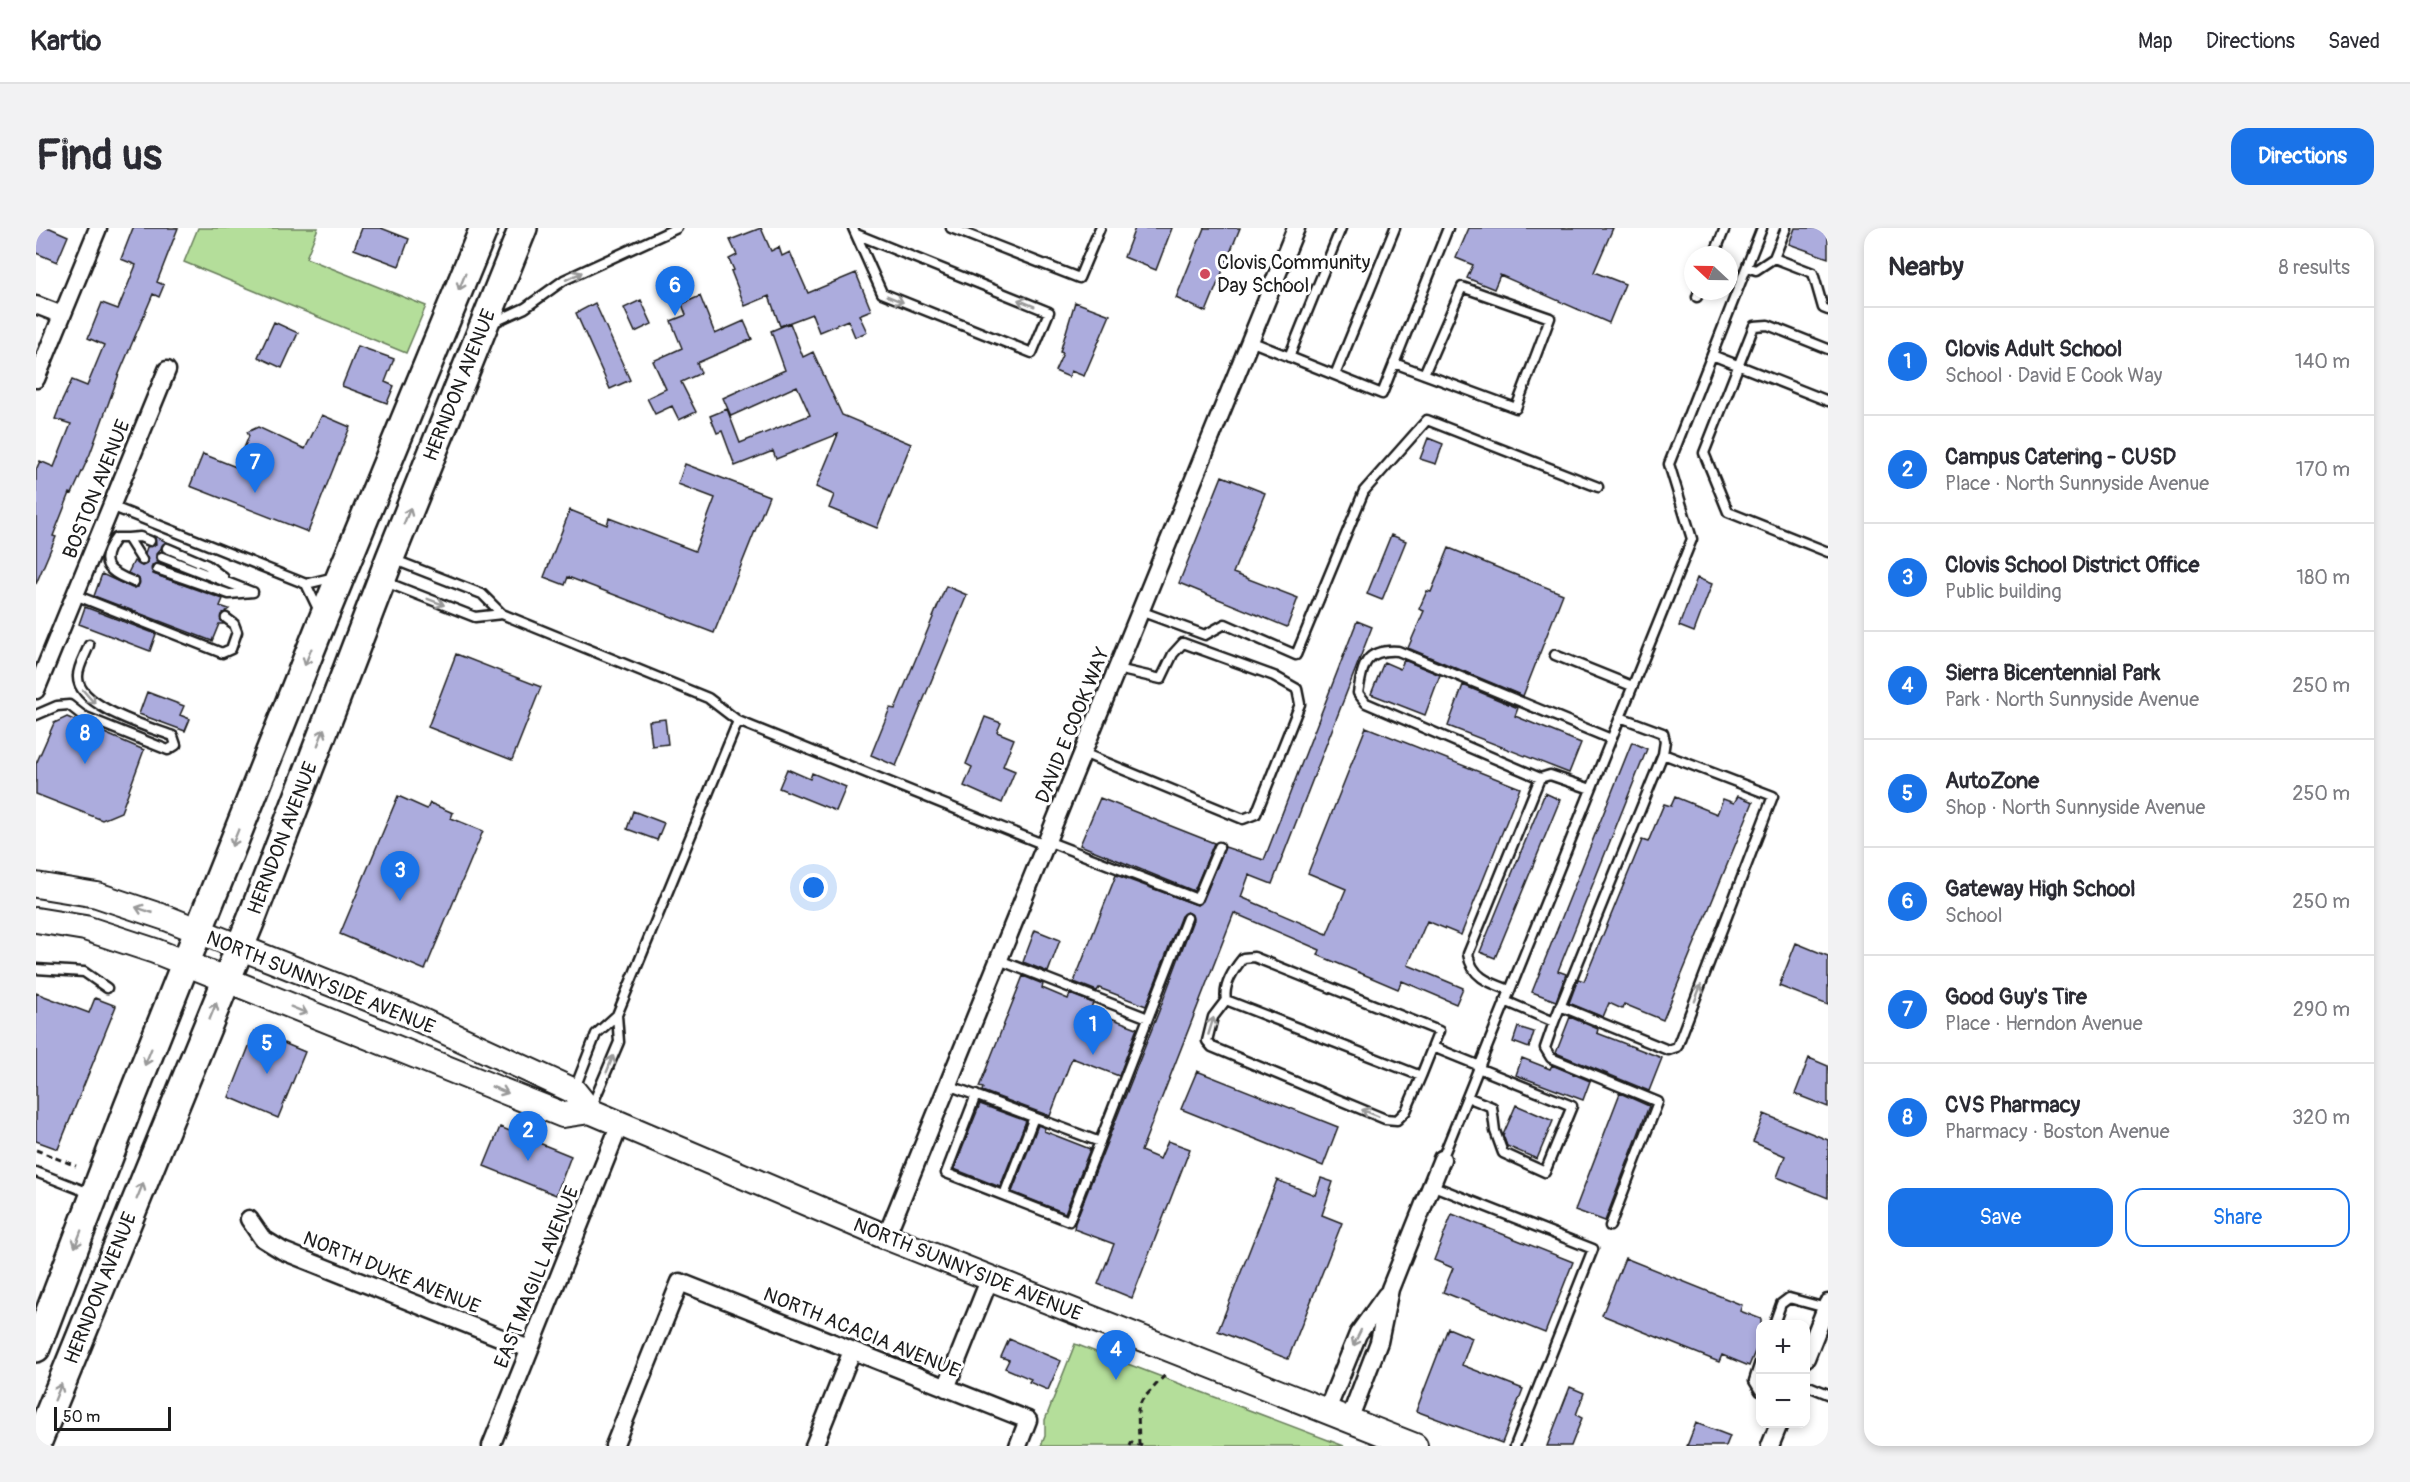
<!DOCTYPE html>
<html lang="en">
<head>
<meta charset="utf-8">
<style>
	:root { --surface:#fff; --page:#f2f2f3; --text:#2b2b33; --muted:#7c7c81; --line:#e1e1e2; --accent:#1a73e8 }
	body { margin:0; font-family:Pangolin,sans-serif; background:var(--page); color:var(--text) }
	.controls { position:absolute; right:18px; bottom:18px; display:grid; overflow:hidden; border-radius:12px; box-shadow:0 3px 9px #0003 }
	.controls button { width:54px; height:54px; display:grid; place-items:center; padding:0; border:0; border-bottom:2px solid var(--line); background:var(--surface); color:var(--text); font:30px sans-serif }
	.compass { position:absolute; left:1648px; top:18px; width:54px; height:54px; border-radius:50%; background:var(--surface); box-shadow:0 3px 9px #0003; rotate:292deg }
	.scale { position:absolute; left:18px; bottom:15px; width:117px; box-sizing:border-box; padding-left:6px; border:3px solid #1c1c1c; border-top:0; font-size:16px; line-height:21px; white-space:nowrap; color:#1c1c1c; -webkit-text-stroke:4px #fff; paint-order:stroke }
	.you { position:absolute; left:778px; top:660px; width:21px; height:21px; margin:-15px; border:4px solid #fff; border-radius:50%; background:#1a73e8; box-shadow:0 0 0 9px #1a73e833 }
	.badge { display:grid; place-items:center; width:39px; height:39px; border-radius:50%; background:var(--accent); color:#fff; font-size:20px; font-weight:700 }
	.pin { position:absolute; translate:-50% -50px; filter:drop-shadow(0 2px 3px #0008) }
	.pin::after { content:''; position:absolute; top:32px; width:21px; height:18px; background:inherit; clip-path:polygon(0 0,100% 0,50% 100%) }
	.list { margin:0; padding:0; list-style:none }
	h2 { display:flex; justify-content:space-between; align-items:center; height:78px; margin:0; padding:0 24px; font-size:26px }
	h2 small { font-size:20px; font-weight:400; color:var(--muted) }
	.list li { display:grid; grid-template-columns:39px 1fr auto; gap:18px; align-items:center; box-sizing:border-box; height:108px; padding:0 24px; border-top:2px solid var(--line) }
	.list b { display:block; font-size:22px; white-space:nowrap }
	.list p { margin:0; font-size:20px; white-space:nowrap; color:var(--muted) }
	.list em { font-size:20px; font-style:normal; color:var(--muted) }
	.actions { display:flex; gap:12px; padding:18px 24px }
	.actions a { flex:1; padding:14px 0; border:2px solid var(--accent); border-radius:18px; text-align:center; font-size:21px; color:var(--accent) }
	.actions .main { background:var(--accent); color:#fff }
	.map { position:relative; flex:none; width:1792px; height:1218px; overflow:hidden; border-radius:18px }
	header { display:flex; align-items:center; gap:36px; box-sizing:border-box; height:84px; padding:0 30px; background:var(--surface); border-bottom:2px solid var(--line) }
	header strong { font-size:28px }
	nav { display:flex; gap:33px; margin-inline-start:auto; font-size:21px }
	.intro { display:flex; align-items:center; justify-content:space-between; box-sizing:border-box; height:144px; padding:0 36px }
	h1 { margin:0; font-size:42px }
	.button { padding:15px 27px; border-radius:18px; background:var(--accent); color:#fff; font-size:21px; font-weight:700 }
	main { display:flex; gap:36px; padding:0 36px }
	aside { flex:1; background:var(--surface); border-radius:18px; box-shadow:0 3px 9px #0003 }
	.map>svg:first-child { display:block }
	.green { fill:#b4de9a; stroke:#687d5b; stroke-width:1.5 }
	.building { fill:#acacdd; stroke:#1c1c1c; stroke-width:1.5 }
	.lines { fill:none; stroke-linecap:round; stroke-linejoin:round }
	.lane-casing { stroke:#1c1c1c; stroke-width:13 }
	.street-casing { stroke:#1c1c1c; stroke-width:21 }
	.secondary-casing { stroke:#1c1c1c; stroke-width:28 }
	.primary-casing { stroke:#1c1c1c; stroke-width:32 }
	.path { stroke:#1c1c1c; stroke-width:3; stroke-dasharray:6 4.5; stroke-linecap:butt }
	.lane { stroke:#fff; stroke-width:8 }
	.street { stroke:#fff; stroke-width:16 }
	.secondary { stroke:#fff; stroke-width:24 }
	.primary { stroke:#fff; stroke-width:27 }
	.oneway { stroke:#999 }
	.poi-dot { fill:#d1495b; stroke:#fff; stroke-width:2 }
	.labels { text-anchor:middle; stroke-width:6; stroke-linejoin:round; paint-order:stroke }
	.poi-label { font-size:20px; fill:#1c1c1c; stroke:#fff; text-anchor:start }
	.street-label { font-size:20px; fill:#1c1c1c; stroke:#fff }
</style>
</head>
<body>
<header>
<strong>Kartio</strong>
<nav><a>Map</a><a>Directions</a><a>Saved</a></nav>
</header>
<div class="intro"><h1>Find us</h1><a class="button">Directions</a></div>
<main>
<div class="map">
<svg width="1792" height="1218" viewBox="0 0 1792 1218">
	<rect width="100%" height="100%" fill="#fff"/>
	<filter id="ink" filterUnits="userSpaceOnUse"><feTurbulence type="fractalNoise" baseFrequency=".0167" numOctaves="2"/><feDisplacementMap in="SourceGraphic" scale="12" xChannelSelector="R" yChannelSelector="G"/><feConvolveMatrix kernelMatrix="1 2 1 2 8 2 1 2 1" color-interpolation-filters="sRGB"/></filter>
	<g filter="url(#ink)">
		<path class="green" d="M162 0H282L270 30 390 78 370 125 148 34Z
			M1039 1116 1308 1218H1005L1009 1208V1192Z"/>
		<path class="building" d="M0 0H14L32 8 21 34 0 25Z
			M97 0H142L121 54 128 57 123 69 117 66 83 146 54 226 36 266 34 265 17 308 20 309 0 356V242L4 233 18 239 35 196 19 191 26 173 36 152 51 158 68 117 52 110 66 75 82 81 100 37 85 31Z
			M326 0H345L373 11 363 38 318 21Z
			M725 0 735 23 743 19 746 28 754 24 772 65 820 45 835 82 823 87 831 104 819 109 812 92 783 104 776 86 744 98 733 68 709 78 695 43 698 42 693 31 701 27 694 12Z
			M1099 0H1136L1120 42 1088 29Z
			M1168 0H1204L1170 84 1140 70Z
			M1433 0H1577L1558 44 1589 56 1573 95 1464 47 1458 61 1431 50 1437 37 1420 30Z
			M1759 0H1792V30L1753 16Z
			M664 68 679 106 708 93 716 111 661 135 665 145 645 154 660 184 643 192 636 178 619 186 611 170 630 161 617 133 646 120 635 93 650 87 646 76Z
			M605 72 616 96 599 104 588 80Z
			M1039 74 1074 87 1048 148 1035 143 1033 149 1019 143 1027 125 1024 124Z
			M559 75 594 152 574 161 540 85Z
			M238 94 262 105 246 140 222 129Z
			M754 95 767 129 777 124 806 187 875 216 841 300 793 280 798 267 780 259 802 206 740 231 737 223 699 238 686 203 681 205 674 188 691 181 704 215 774 187 761 158 695 188 687 170 749 142 735 103Z
			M322 118 358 131 349 154 358 158 351 175 306 158Z
			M286 187 314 199 272 304 154 258 167 226 200 239 213 208 211 204 222 199 269 221Z
			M1392 210 1407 216 1400 236 1384 231Z
			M649 236 733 268 678 405 532 349 529 357 508 349 534 282 571 297 573 290 659 323 679 270 642 256Z
			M1186 248 1229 265 1197 345 1262 370 1251 399 1143 355Z
			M1355 307 1370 313 1346 372 1331 366Z
			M118 308 131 314 120 326V331L124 335 116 337 117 346 187 371 184 378 193 381 185 387 187 396H183L176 413 58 368 66 346 96 360 102 359 103 351 92 345 98 333 106 338 111 335 109 325 111 319 120 316Z
			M1413 320 1527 366 1487 468 1372 420 1388 383 1383 381 1391 363 1395 364Z
			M1661 350 1676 356 1658 404 1643 398Z
			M910 358 931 367 860 538 835 527 854 480 859 481Z
			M49 379 120 406 114 423 43 396Z
			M1321 393 1336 399 1236 656 1213 647 1205 669 1291 706 1310 661 1272 645 1330 499 1484 560 1425 707 1391 693 1372 737 1427 760 1420 776 1366 753 1362 761 1282 727 1284 722 1198 685 1105 923 1124 931 1132 913 1154 921 1096 1070 1062 1056 1078 1016 1038 1001 1039 995 1123 783 1157 692 1156 687 1151 684 1145 688 1110 778 1063 760 1061 763 1038 754 1080 647 1161 677 1167 673 1189 619 1228 632Z
			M420 426 505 459 476 532 392 499Z
			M1368 432 1404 447 1389 487 1335 466 1348 434 1364 441Z
			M1427 457 1482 480 1479 488 1545 515 1533 545 1412 498Z
			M111 464 148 478 144 487 154 491 149 503 103 486Z
			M31 489 108 522 85 584 66 592 0 566V536L18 495Z
			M949 489 965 495 961 504 978 511 967 538 979 543 966 575 928 558 936 539 930 536Z
			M629 491 632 516 616 518 613 493Z
			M1596 514 1611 521 1522 743 1530 746 1520 773 1496 764Z
			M751 541 774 551 776 545 810 559 800 583 743 560Z
			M1509 565 1524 572 1459 730 1444 724Z
			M362 568 391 581 394 575 417 585 415 590 447 603 389 742 304 706Z
			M1702 568 1717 574 1627 792 1588 776 1586 781 1573 775 1567 789 1533 775 1542 751 1548 753 1606 612 1612 614 1628 576 1635 578 1639 569 1681 586 1687 571 1698 575Z
			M1064 570 1178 615 1158 663 1044 617Z
			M597 583 628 595 621 612 591 601Z
			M999 702 1024 712 1012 744 987 734Z
			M1760 715 1792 728V777L1743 758Z
			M987 748 1007 756 1006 760 1032 771 1034 766 1057 775 1054 782 1101 800 1083 848 1036 830 1014 888 946 863 947 860 943 859Z
			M0 765 53 785 59 770 80 778 22 921 0 913Z
			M1534 789 1562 801 1561 805 1626 830 1613 863 1520 825Z
			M1482 799 1498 804 1493 820 1477 814Z
			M219 803 269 824 242 890 193 869Z
			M1486 830 1514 841 1516 837 1554 853 1547 872 1480 847Z
			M1773 830 1792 838V879L1759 866Z
			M1161 843 1302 899 1287 938 1145 881Z
			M1584 865 1613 878 1569 993 1539 982Z
			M944 876 990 893 964 959 918 941Z
			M1480 877 1517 893 1501 931 1471 918 1467 907Z
			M1728 886 1792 912V970L1741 949 1749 928 1717 914Z
			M1002 897 1009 900 1008 903 1054 921 1029 985 976 964Z
			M464 899 535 928 520 967 448 938Z
			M1285 950 1297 954 1286 987 1306 995 1252 1131 1182 1103 1241 952 1279 967Z
			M1416 986 1537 1034 1509 1105 1407 1064 1417 1040 1398 1032Z
			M1589 1030 1706 1077 1704 1083 1725 1091V1109L1713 1138 1686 1127 1683 1134 1566 1087Z
			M1412 1100 1436 1110 1426 1137 1487 1161 1466 1215 1380 1183Z
			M973 1111 1025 1133 1012 1162 993 1154 995 1151 969 1140 973 1132 965 1129Z
			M1534 1159 1548 1165 1540 1187 1546 1190 1535 1218H1511Z
			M1660 1195 1694 1208 1690 1218H1651Z"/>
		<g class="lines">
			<defs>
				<path id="lane" d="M817 0 846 65 996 125 1013 84 820 6
					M915 0 1043 50 1064 0
					M1750 0 1738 30 1777 45 1787 80 1792 82
					M1678 27 1689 0
					M1711 39 1720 42 1738 30
					M1661 69 1663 63
					M456 95 489 80 528 52 641 0
					M1214 113 1346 166 1412 0
					M1792 121 1732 97 1718 98 1668 225 1692 284 1792 324
					M1676 127 1792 173
					M1253 129 1305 0
					M1358 135 1480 180 1514 90 1426 59 1388 146
					M1299 147 1359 0
					M75 278 270 356 299 349
					M92 310 104 309 114 313
					M131 320 171 337 188 350
					M126 329 216 364
					M359 332 446 366 466 386 672 470 702 493 1009 617
					M121 341 193 366 217 364
					M347 353 439 389 466 386
					M98 354C73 344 60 336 80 310H92L106 332
					M270 356 283 383
					M39 367 186 425 195 421 201 404 198 396 190 390
					M1104 383 1169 407 1189 396 1260 427 1328 263 1391 192 1562 259
					M1519 427 1596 458
					M0 487 21 478 33 477 47 488 132 522 140 517 137 508C113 499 40 478 42 448 42 438 50 426 53 417
					M1047 525 1207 591 1220 586 1264 476 1261 461 1238 448 1147 415 1137 426 1125 451 1081 441
					M1504 550 1330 475 1322 465C1327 436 1329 421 1362 423L1575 511
					M1011 613 1161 671 1183 619
					M1218 729 1403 803 1385 848 1190 772C1187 758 1198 741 1207 730Z
					M963 732 1112 790
					M0 741 48 744 71 760
					M1474 762C1454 755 1436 750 1432 726L1504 550 1514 547 1555 561
					M1190 772 1177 789 1171 813 1176 819 1349 891 1361 892 1370 883 1385 848
					M1469 773 1518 794 1627 526 1629 513 1627 505 1584 489
					M1524 778 1632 822 1641 819 1737 568 1627 526
					M1518 794 1509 820 1515 830 1622 874 1574 998
					M1397 819 1444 838
					M912 857 1064 914
					M539 860 560 806 581 787 702 493
					M940 867 910 945 1033 993 1151 690
					M1431 869 1456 879 1459 903 1467 925 1509 944 1536 878 1442 840
					M555 880 583 814 581 787
					M1406 931 1656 311 1633 236 1726 0
					M0 944 56 966
					M1395 957 1557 1021 1479 1218
					M968 967 998 889
					M1738 1096 1745 1076 1753 1070 1790 1080
					M1724 1134 1718 1153 1724 1163
					M1770 1157 1792 1166"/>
				<path id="street" d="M0 77 26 87
					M0 151 62 0
					M0 462 131 142
					M213 991 226 1010 247 1023 493 1121
					M850 1009 1260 0
					M1770 1130 1792 1075
					M910 1160 954 1050
					M1291 1182 1322 1106 1350 1067
					M1313 1192 1343 1114 1354 1061 1406 931
					M455 1218 584 896
					M578 1218 644 1054 992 1192 982 1218
					M778 1218 816 1123
					M1734 1218 1743 1196"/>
				<path id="secondary" d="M0 657 61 667 133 691 371 786 538 863 554 883 850 1009 1379 1218
					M0 692 49 700 119 723 527 887 554 883"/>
				<path id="primary" d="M0 1120 92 879 287 391 448 0
					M0 1218 215 692 354 330 487 0"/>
			</defs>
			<use href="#lane" class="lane-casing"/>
			<use href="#street" class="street-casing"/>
			<use href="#secondary" class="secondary-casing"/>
			<use href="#primary" class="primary-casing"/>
			<path class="path" d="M0 922 40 938
				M1103 1217 1102 1181 1106 1172 1130 1146
				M1094 1218 1096 1214 1106 1218"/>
			<use href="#lane" class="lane"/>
			<use href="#street" class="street"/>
			<use href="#secondary" class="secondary"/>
			<use href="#primary" class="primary"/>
		</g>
		<defs><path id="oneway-shaft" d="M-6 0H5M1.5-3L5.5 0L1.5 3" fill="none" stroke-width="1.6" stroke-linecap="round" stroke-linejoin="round" transform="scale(1.5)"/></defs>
		<g class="oneway">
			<use href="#oneway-shaft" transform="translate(538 48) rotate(-25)"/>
			<use href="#oneway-shaft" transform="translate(426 54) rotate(112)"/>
			<use href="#oneway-shaft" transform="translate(859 71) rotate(22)"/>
			<use href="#oneway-shaft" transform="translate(990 75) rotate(-158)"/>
			<use href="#oneway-shaft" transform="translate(371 288) rotate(-68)"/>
			<use href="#oneway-shaft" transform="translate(400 374) rotate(21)"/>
			<use href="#oneway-shaft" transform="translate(272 429) rotate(112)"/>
			<use href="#oneway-shaft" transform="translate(53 469) rotate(49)"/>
			<use href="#oneway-shaft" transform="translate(285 509) rotate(-69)"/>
			<use href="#oneway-shaft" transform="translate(199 610) rotate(112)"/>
			<use href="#oneway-shaft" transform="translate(108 682) rotate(-161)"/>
			<use href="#oneway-shaft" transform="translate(1662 765) rotate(-69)"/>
			<use href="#oneway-shaft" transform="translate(263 782) rotate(22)"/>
			<use href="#oneway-shaft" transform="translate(177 783) rotate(-68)"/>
			<use href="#oneway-shaft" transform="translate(1175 798) rotate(-73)"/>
			<use href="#oneway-shaft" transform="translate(112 829) rotate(112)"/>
			<use href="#oneway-shaft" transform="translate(574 836) rotate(-68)"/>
			<use href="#oneway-shaft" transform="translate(464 862) rotate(22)"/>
			<use href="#oneway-shaft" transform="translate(1334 885) rotate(-158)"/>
			<use href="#oneway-shaft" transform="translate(104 963) rotate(-68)"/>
			<use href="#oneway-shaft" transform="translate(42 1011) rotate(111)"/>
			<use href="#oneway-shaft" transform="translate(1321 1110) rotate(116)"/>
			<use href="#oneway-shaft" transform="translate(22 1164) rotate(-68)"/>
		</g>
	</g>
	<circle class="poi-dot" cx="1169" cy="46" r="6"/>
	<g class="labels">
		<g class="poi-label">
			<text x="1181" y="41">Clovis Community<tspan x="1181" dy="23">Day School</tspan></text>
		</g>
		<g class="street-label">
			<text transform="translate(423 157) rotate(-68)" y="7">HERNDON AVENUE</text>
			<text transform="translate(60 261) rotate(-68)" y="7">BOSTON AVENUE</text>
			<text transform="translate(1036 497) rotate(-68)" y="7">DAVID E COOK WAY</text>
			<text transform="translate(246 610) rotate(-69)" y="7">HERNDON AVENUE</text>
			<text transform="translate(285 754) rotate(22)" y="7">NORTH SUNNYSIDE AVENUE</text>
			<text transform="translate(932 1041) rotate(22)" y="7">NORTH SUNNYSIDE AVENUE</text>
			<text transform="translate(356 1044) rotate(22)" y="7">NORTH DUKE AVENUE</text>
			<text transform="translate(500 1049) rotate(-68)" y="7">EAST MAGILL AVENUE</text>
			<text transform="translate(64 1060) rotate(-68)" y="7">HERNDON AVENUE</text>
			<text transform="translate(826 1104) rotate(22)" y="7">NORTH ACACIA AVENUE</text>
		</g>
	</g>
</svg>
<div class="controls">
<button>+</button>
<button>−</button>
</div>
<svg class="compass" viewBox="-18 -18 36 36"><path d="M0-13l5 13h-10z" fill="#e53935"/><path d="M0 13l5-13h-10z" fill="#7c7c81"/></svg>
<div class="scale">50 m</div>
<div class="you"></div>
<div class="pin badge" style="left:1057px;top:827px">1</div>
<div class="pin badge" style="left:492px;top:933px">2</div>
<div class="pin badge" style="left:364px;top:673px">3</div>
<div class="pin badge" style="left:1080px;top:1152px">4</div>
<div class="pin badge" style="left:231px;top:846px">5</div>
<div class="pin badge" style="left:639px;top:88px">6</div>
<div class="pin badge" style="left:219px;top:265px">7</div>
<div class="pin badge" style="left:49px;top:536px">8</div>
</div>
<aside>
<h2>Nearby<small>8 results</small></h2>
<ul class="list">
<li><span class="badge">1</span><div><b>Clovis Adult School</b><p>School · David E Cook Way</p></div><em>140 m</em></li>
<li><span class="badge">2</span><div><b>Campus Catering - CUSD</b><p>Place · North Sunnyside Avenue</p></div><em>170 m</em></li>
<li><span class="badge">3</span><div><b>Clovis School District Office</b><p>Public building</p></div><em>180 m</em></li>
<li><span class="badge">4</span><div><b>Sierra Bicentennial Park</b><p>Park · North Sunnyside Avenue</p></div><em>250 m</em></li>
<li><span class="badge">5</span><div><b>AutoZone</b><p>Shop · North Sunnyside Avenue</p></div><em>250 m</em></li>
<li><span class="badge">6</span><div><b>Gateway High School</b><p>School</p></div><em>250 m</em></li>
<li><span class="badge">7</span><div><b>Good Guy's Tire</b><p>Place · Herndon Avenue</p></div><em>290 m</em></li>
<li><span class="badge">8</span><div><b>CVS Pharmacy</b><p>Pharmacy · Boston Avenue</p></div><em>320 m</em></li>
</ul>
<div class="actions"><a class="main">Save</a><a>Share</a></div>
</aside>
</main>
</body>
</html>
